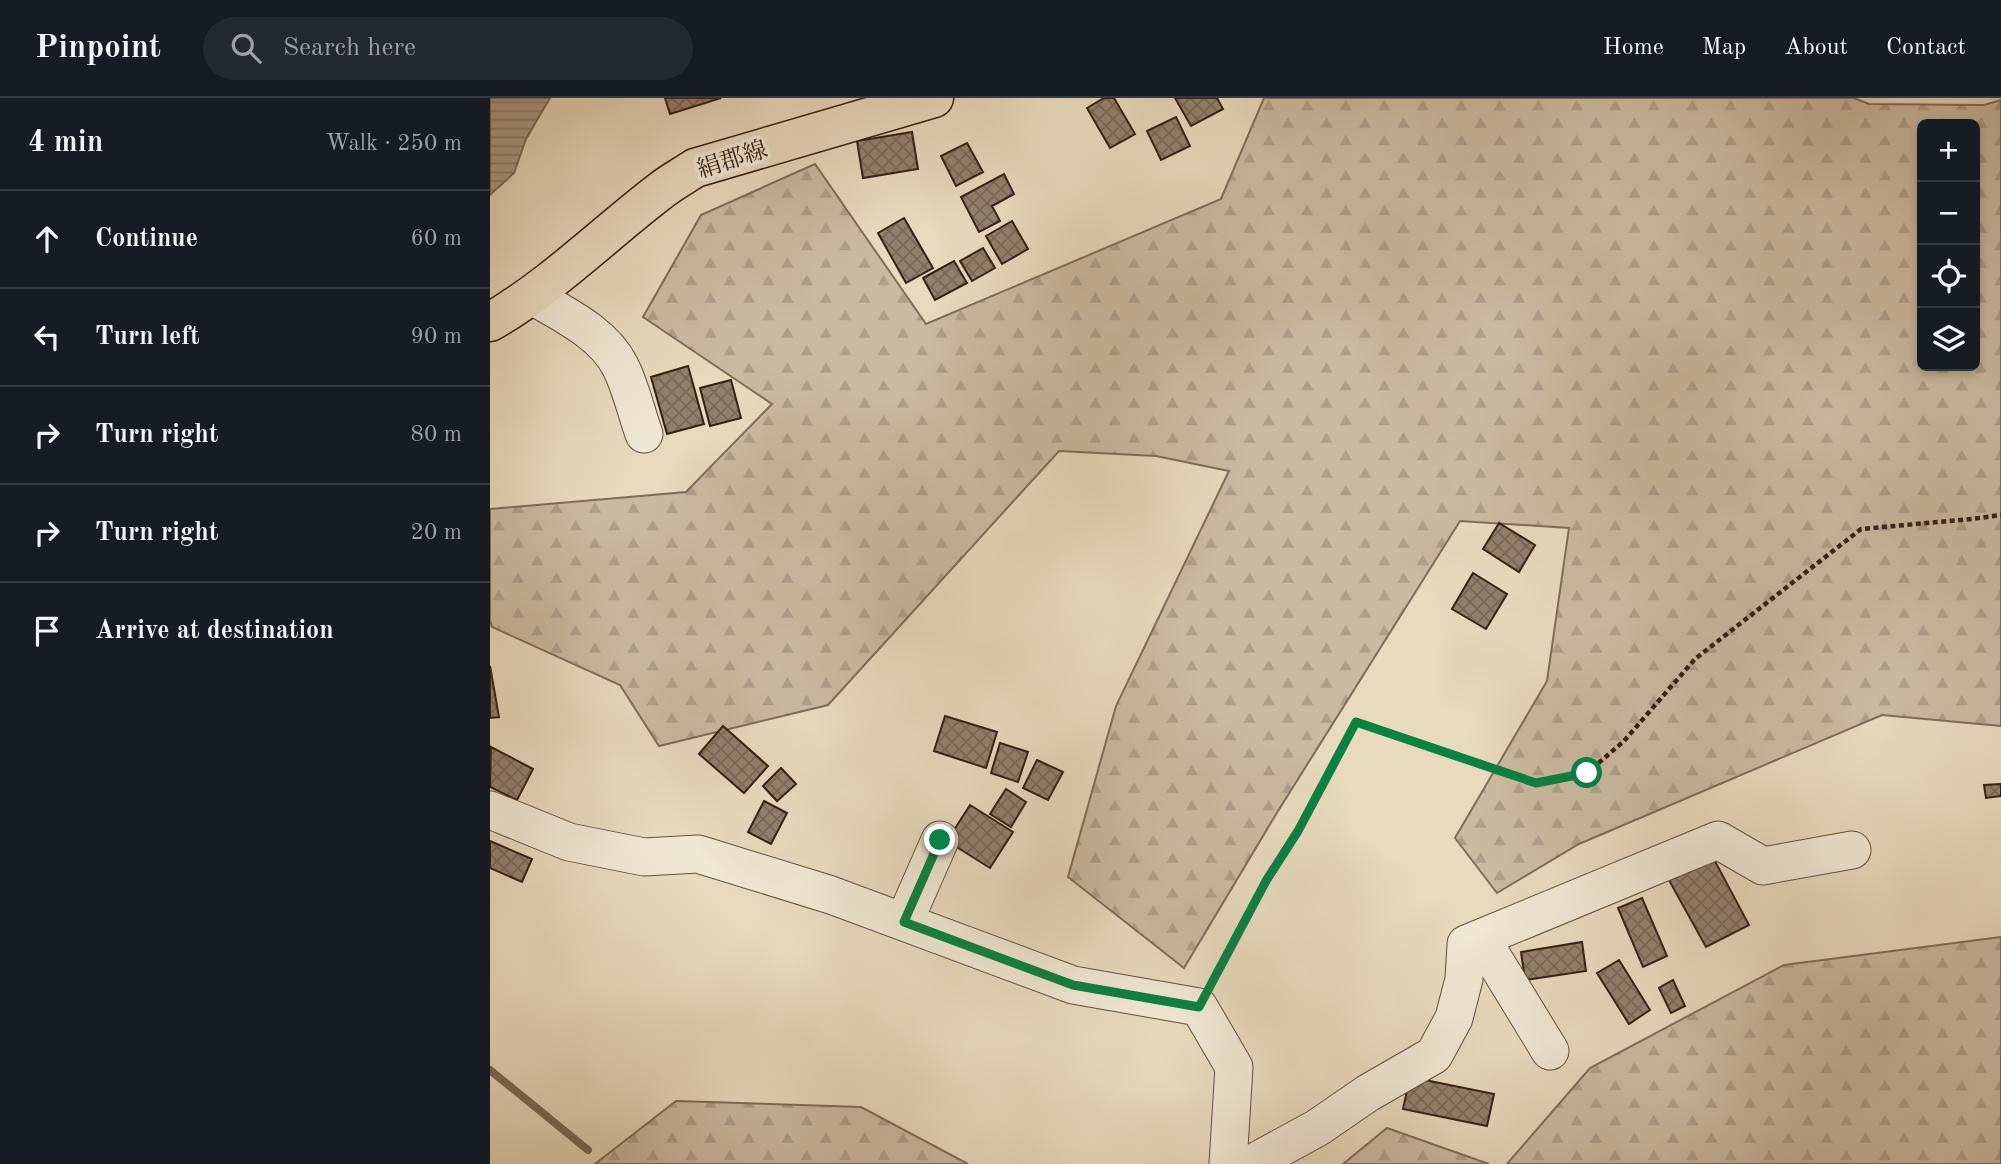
<!DOCTYPE html>
<html lang="en">
<head>
<meta charset="utf-8">
<style>
	:root { --surface:#171b24; --page:#242831; --text:#f1f3f6; --muted:#9ea1a6; --line:#363941 }
	body { margin:0; font-family:"Old Standard TT","Noto Serif JP",serif; background:var(--page); color:var(--text) }
	.controls { position:absolute; right:21px; top:21px; display:grid; overflow:hidden; border-radius:10px; box-shadow:0 4px 10px #0003 }
	.controls button { width:63px; height:63px; display:grid; place-items:center; padding:0; border:0; border-bottom:2px solid var(--line); background:var(--surface); color:var(--text); font:35px sans-serif }
	.stop { position:absolute; width:21px; height:21px; margin:-16px; border:5px solid #0b8043; border-radius:50%; background:#fff }
	.stop.end { background:#0b8043; border-color:#fff; box-shadow:0 2px 7px #0008 }
	.list { margin:0; padding:0; list-style:none }
	h2 { display:flex; justify-content:space-between; align-items:center; height:91px; margin:0; padding:0 28px; font-size:30px }
	h2 small { font-size:23px; font-weight:400; color:var(--muted) }
	.list li { display:grid; grid-template-columns:46px 1fr auto; gap:21px; align-items:center; box-sizing:border-box; height:98px; padding:0 28px; border-top:2px solid var(--line) }
	.list b { display:block; font-size:26px; white-space:nowrap }
	.list em { font-size:23px; font-style:normal; color:var(--muted) }
	.icon { flex:none; width:38px; height:38px; fill:none; stroke:currentColor; stroke-width:2; stroke-linecap:round; stroke-linejoin:round }
	.map { position:relative; flex:none; width:1511px; height:1066px; overflow:hidden }
	header { display:flex; align-items:center; gap:42px; box-sizing:border-box; height:98px; padding:0 35px; background:var(--surface); border-bottom:2px solid var(--line) }
	header strong { font-size:33px }
	nav { display:flex; gap:38px; margin-inline-start:auto; font-size:24px }
	.search { width:490px; height:63px; background:var(--page); display:flex; align-items:center; gap:18px; box-sizing:border-box; padding:0 24px; border-radius:38px; color:var(--muted); font-size:26px }
	main { display:flex }
	aside { flex:1; background:var(--surface) }
	.map>svg:first-child { display:block }
	.forest { fill:url(#forest-firs); stroke:#806c5a; stroke-width:2; fill-rule:evenodd }
	.water { fill:url(#water-rules); stroke:#7c6957; stroke-width:2 }
	.lines { fill:none; stroke-linecap:round; stroke-linejoin:round }
	.stream { stroke:#7c6957; stroke-width:8 }
	.building { fill:url(#building-cross-hatch); stroke:#351f14; stroke-width:2 }
	.minor-casing { stroke:#624e3e; stroke-width:39 }
	.major-casing { stroke:#351f14; stroke-width:41 }
	.path { stroke:#351f14; stroke-width:4.5; stroke-dasharray:5 3.5; stroke-linecap:butt }
	.minor { stroke:#f0e7d4; stroke-width:37 }
	.major { stroke:#e8dabd; stroke-width:38 }
	.route { stroke:#0b8043; stroke-width:9 }
	.labels { text-anchor:middle; stroke-width:7; stroke-linejoin:round; paint-order:stroke }
	.street-label { font-size:24px; fill:#351f14; stroke:#f0e7d4 }
</style>
</head>
<body>
<header>
<strong>Pinpoint</strong>
<div class="search"><svg class="icon" aria-label="search" viewBox="0 0 24 24"><circle cx="10" cy="10" r="6"/><path d="M15 15l6 6"/></svg>Search here</div>
<nav><a>Home</a><a>Map</a><a>About</a><a>Contact</a></nav>
</header>
<main>
<aside>
<h2>4 min<small>Walk · 250 m</small></h2>
<ul class="list">
<li><svg class="icon" aria-label="ahead" viewBox="0 0 24 24"><path d="M12 20V5M6 11l6-6 6 6"/></svg><div><b>Continue</b></div><em>60 m</em></li>
<li><svg class="icon" aria-label="left" viewBox="0 0 24 24"><path d="M17 20v-9H6M10 6l-5 5 5 5"/></svg><div><b>Turn left</b></div><em>90 m</em></li>
<li><svg class="icon" aria-label="right" viewBox="0 0 24 24"><path d="M7 20v-9h11M14 6l5 5-5 5"/></svg><div><b>Turn right</b></div><em>80 m</em></li>
<li><svg class="icon" aria-label="right" viewBox="0 0 24 24"><path d="M7 20v-9h11M14 6l5 5-5 5"/></svg><div><b>Turn right</b></div><em>20 m</em></li>
<li><svg class="icon" aria-label="arrive" viewBox="0 0 24 24"><path d="M6 21V4h12l-3 4 3 4H6"/></svg><div><b>Arrive at destination</b></div></li>
</ul>
</aside>
<div class="map">
<svg width="1511" height="1066" viewBox="0 0 1511 1066">
	<defs>
		<pattern id="forest-firs" width="22" height="20" patternUnits="userSpaceOnUse" patternTransform="scale(1.75)"><rect width="22" height="20" fill="#cabaa0"/><path d="M5 1l3.5 6h-7zM16 11l3.5 6h-7z" fill="#ae9f89"/></pattern>
		<pattern id="water-rules" width="6" height="5" patternUnits="userSpaceOnUse" patternTransform="scale(1.75)"><rect width="6" height="5" fill="#ab9a84"/><path d="M0 2.5h6" fill="none" stroke="#8c7d6b"/></pattern>
		<pattern id="building-cross-hatch" width="8" height="8" patternUnits="userSpaceOnUse" patternTransform="scale(1.75)"><rect width="8" height="8" fill="#92806c"/><path d="M0 0l8 8M0 8l8-8" fill="none" stroke="#786858"/></pattern>
	</defs>
	<rect width="100%" height="100%" fill="#e8dabd"/>
	<filter id="stains"><feTurbulence type="fractalNoise" baseFrequency=".00286" numOctaves="4"/><feColorMatrix values="0 0 0 0 .2 0 0 0 0 .09 0 0 0 0 .02 0 0 0 .5 -.17"/></filter>
	<radialGradient id="worn" r=".72"><stop offset=".6" stop-color="#630" stop-opacity="0"/><stop offset="1" stop-color="#630" stop-opacity=".3"/></radialGradient>
	<path class="forest" d="M774 0H1364L1379 6 1494 7 1511 2V628L1392 617 1089 746 1007 795 965 740 1057 583 1079 430 970 423 788 713 694 870 578 779 626 608 739 373 666 358 569 353 338 607 169 648 130 587 2 529 0 523V411L196 394 282 306 153 219 211 117 325 66 436 226 731 101ZM1432 26H1485V268H1432Z
		M1511 839V1066H1017L1100 970 1294 867Z
		M186 1003 371 1009 478 1066H105Z
		M897 1030 999 1066H853Z"/>
	<path class="water" d="M0 0H60L36 41 24 75 0 97Z"/>
	<g class="lines">
		<path class="stream" d="M0 972 98 1052"/>
	</g>
	<path class="building" d="M175 0H231L180 16Z
		M614 0H624L645 36 620 50 597 10Z
		M685 0H727L733 11 701 28Z
		M686 19 700 48 671 62 657 33Z
		M422 34 428 71 373 80 367 43Z
		M477 45 493 74 466 88 451 58Z
		M514 76 524 96 502 108 510 123 489 134 471 99Z
		M414 120 443 170 416 185 388 135Z
		M522 123 538 151 512 166 496 138Z
		M493 150 505 170 482 183 470 163Z
		M464 163 477 185 445 202 433 180Z
		M198 268 214 326 177 336 161 279Z
		M241 282 251 320 220 328 210 290Z
		M1009 425 1045 447 1029 474 993 451Z
		M983 475 1017 496 996 531 962 511Z
		M0 568 9 619 0 620Z
		M455 618 507 634 496 670 444 653Z
		M233 628 278 668 254 695 209 656Z
		M510 645 538 654 528 684 501 675Z
		M1 649 43 671 27 702 0 689Z
		M547 662 573 674 558 702 533 690Z
		M291 670 306 686 287 703 273 688Z
		M1511 686V698L1496 700 1494 687Z
		M516 691 536 704 521 729 500 716Z
		M274 703 297 715 281 746 258 734Z
		M480 707 523 734 500 770 457 743Z
		M0 743 42 761 32 784 0 770Z
		M1219 752 1259 827 1216 849 1175 775Z
		M1152 800 1177 858 1153 869 1128 810Z
		M1092 844 1096 873 1035 882 1031 854Z
		M1129 862 1160 912 1139 926 1107 875Z
		M1183 882 1195 908 1181 915 1169 890Z
		M920 979 1004 996 997 1028 913 1011Z"/>
	<g class="lines">
		<defs>
			<path id="minor" d="M41 197C72 216 113 234 130 268 141 289 146 314 154 336
				M0 712 79 744 154 759 208 756 341 797 583 887 709 909 744 969 738 1066
				M414 824 450 742
				M991 840 1060 953
				M761 1066 827 1030 878 995 944 957 964 920 974 881 976 846 1228 742 1273 768 1362 752"/>
			<path id="major" d="M0 224C61 189 113 137 169 94 180 85 193 78 205 70L444 0"/>
		</defs>
		<use href="#minor" class="minor-casing"/>
		<use href="#major" class="major-casing"/>
		<path class="path" d="M723 882 776 783 809 733 866 624 1046 685 1097 675 1134 643 1205 561 1371 431 1482 421 1511 417"/>
		<use href="#minor" class="minor"/>
		<use href="#major" class="major"/>
	</g>
	<g class="lines">
		<path class="route" d="M450 742 414 824 583 887 709 909 776 783 808 733 866 624 1046 685 1097 675"/>
	</g>
	<g class="labels">
		<g class="street-label">
			<text transform="translate(242 61) rotate(-18)" y="8">絹郡線</text>
		</g>
	</g>
	<rect width="100%" height="100%" filter="url(#stains)"/>
	<rect width="100%" height="100%" fill="url(#worn)"/>
</svg>
<div class="controls">
<button>+</button>
<button>−</button>
<button><svg class="icon" aria-label="locate" viewBox="0 0 24 24"><circle cx="12" cy="12" r="6"/><path d="M12 2v4M12 18v4M2 12h4M18 12h4"/></svg></button>
<button><svg class="icon" aria-label="layers" viewBox="0 0 24 24"><path d="M12 4l9 5-9 5-9-5zM3 14l9 5 9-5"/></svg></button>
</div>
<div class="stop" style="left:1097px;top:675px"></div>
<div class="stop end" style="left:450px;top:742px"></div>
</div>
</main>
</body>
</html>
